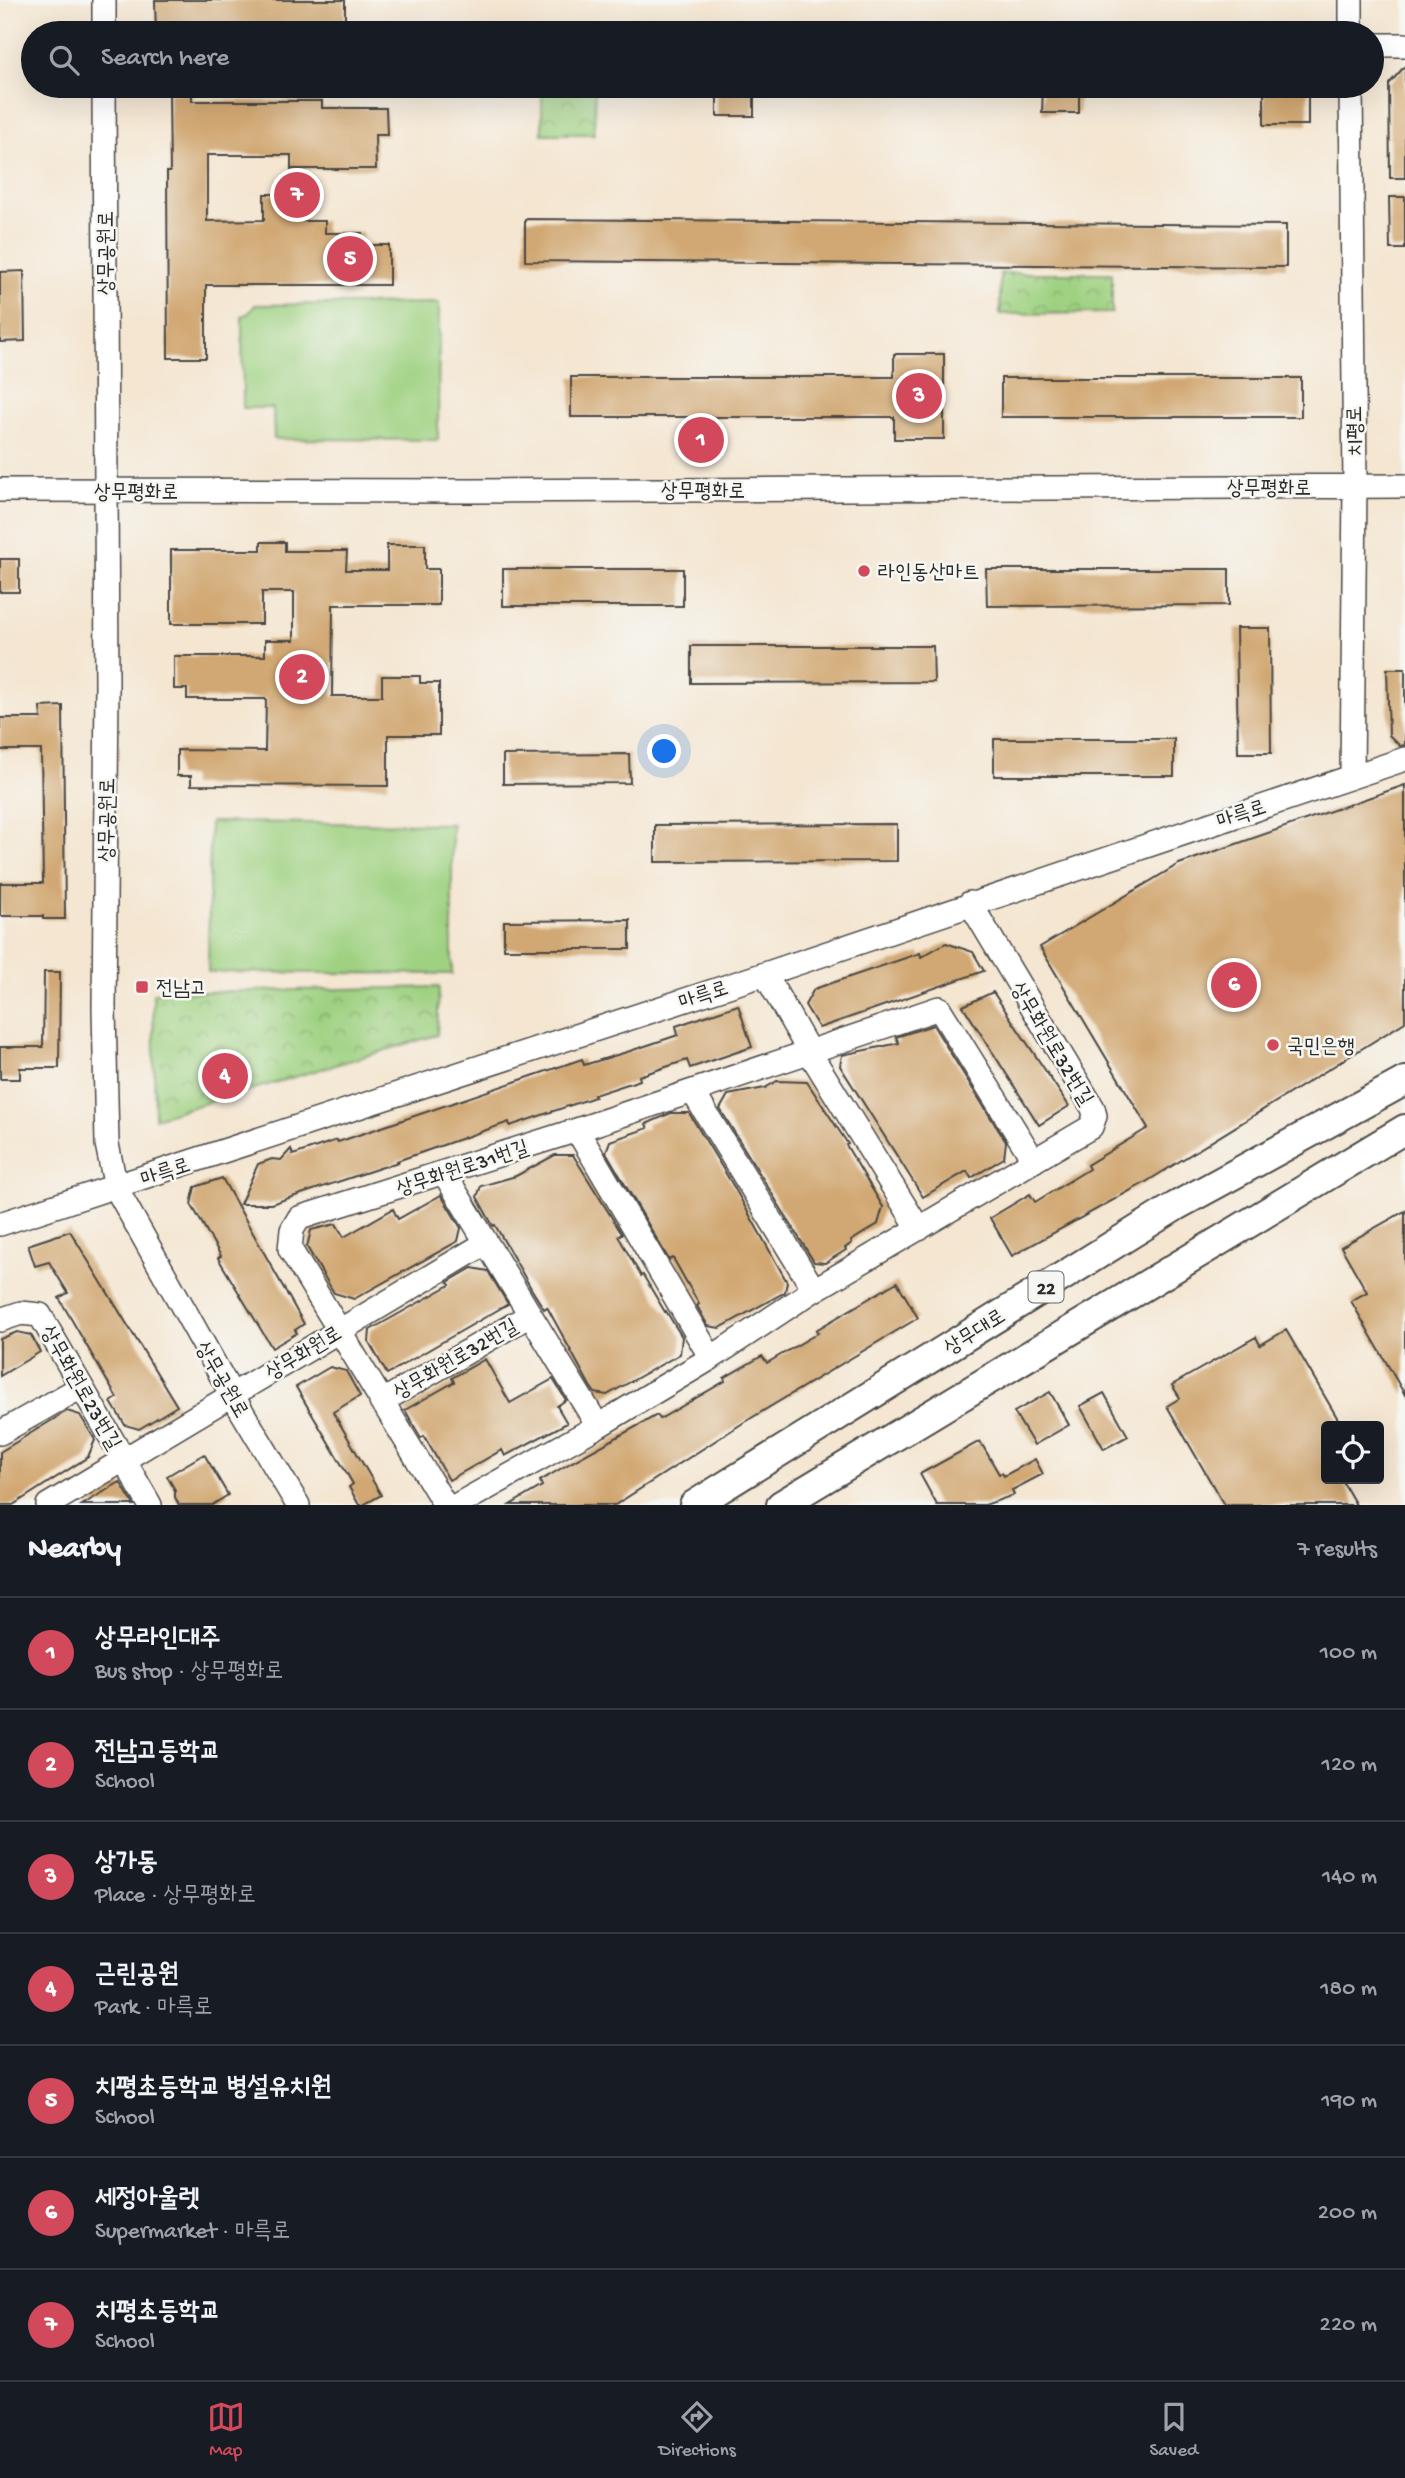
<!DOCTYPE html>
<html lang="en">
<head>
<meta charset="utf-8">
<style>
	:root { --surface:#171b24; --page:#242831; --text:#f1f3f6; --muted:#9ea1a6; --line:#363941; --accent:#d1495b }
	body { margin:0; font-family:"Gochi Hand","Poor Story",sans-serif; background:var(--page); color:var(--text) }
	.controls { position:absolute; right:21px; bottom:21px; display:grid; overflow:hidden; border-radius:7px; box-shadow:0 7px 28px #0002 }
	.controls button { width:63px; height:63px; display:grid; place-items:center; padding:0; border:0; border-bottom:2px solid var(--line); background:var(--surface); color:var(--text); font:35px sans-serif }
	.you { position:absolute; left:665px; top:752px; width:24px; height:24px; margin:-18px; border:5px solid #fff; border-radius:50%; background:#1a73e8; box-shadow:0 0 0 10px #1a73e833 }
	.badge { display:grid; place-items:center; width:46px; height:46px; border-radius:50%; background:var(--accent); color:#fff; font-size:23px; font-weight:700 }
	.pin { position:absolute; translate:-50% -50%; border:4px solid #fff; box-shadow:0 2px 7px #0006 }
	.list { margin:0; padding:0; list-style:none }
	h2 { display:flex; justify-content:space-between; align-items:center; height:91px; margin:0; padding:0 28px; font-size:30px }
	h2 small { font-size:23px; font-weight:400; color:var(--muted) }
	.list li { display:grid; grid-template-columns:46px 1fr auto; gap:21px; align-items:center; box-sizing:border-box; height:112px; padding:0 28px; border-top:2px solid var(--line) }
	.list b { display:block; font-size:26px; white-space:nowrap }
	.list p { margin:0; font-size:23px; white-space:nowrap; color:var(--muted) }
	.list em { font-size:23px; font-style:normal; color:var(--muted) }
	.icon { flex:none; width:38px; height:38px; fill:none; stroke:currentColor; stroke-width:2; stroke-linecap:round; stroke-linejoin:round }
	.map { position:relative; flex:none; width:1405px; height:1505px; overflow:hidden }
	.search { position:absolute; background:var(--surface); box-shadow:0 7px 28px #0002; left:21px; right:21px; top:21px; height:77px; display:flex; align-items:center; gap:18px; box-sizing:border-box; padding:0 24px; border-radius:38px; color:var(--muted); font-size:26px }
	.sheet { height:875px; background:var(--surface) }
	nav { display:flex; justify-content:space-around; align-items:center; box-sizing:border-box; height:98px; border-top:2px solid var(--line); background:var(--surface); font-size:19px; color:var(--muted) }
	nav a { display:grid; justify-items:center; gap:4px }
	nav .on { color:var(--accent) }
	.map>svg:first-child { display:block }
	.park { fill:url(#park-crowns); stroke:#657e56; stroke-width:2 }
	.pitch { fill:#9fd181; stroke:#657e56; stroke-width:2 }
	.building { fill:#d1a873 }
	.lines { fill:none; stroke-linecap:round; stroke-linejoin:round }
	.minor-casing { stroke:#494744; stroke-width:26 }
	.major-casing { stroke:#494744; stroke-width:32 }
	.minor { stroke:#fff; stroke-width:23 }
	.major { stroke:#fff; stroke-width:28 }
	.poi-dot { fill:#d1495b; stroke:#f6f6f2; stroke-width:2.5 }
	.labels { text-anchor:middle; stroke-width:5; stroke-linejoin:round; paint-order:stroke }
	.shield { fill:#f6f6f2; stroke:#686867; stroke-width:2 }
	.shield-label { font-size:19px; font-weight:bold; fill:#2b2b2b }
	.street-label { font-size:21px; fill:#2b2b2b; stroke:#f6f6f2 }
	.poi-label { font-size:21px; fill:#2b2b2b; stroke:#f6f6f2; text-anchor:start }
</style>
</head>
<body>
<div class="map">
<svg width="1405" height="1505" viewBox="0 0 1405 1505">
	<defs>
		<pattern id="park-crowns" width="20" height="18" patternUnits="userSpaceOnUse" patternTransform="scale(1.75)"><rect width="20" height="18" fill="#9fd181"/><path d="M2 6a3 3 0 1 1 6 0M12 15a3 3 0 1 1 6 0" fill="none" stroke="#82aa6a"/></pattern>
	</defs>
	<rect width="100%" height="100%" fill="#f6f6f2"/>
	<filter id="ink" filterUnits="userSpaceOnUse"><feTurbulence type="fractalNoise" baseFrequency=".0143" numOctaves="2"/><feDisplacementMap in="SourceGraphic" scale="14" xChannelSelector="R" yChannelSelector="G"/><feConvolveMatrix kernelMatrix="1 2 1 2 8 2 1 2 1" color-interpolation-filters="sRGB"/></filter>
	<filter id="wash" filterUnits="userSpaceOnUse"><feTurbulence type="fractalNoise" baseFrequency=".00686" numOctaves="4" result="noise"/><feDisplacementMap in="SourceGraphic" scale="28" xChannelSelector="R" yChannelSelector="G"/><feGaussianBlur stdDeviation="1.57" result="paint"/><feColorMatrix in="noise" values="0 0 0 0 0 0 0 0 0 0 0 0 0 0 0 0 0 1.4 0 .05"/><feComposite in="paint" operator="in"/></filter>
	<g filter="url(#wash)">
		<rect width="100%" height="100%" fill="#f4e6d1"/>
		<path class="park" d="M542 86H595L594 134H542Z
			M1000 273H1112V313L1000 314Z
			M439 987 437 1035 155 1118 153 993Z"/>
		<path class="pitch" d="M439 303 438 440 274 439 273 408H243L242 316 249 313 255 305Z
			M210 822 452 824V974L208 972Z"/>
		<g id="blocks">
			<path class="building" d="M155 0H345V33H156Z
				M1405 66V178H1390L1389 84Z
				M717 86H754V116H717Z
				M1043 86H1079V113H1042Z
				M1264 86H1308V125H1264Z
				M169 93H192V101H322V108H386L387 135H375L376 169H291V155H207V221L264 220V194H302V221H325V233H362V245H389V285H206V358H168L167 172H170Z
				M1389 197H1405V249H1390Z
				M525 219 1286 225V267L525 261Z
				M24 271 25 341 0 342V272Z
				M894 354H944V439H894V417H571V377H894Z
				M1001 378H1301V417H1001Z
				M261 542H285V551H347L346 570H387V545H425V569H439V605H333L332 696H382V676H420V683H439V735H388V786L191 785V776H177V750L265 751 266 699H187V689H174V656H265V640H294V592H262V624H171V550H261Z
				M0 559H19V592H0Z
				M503 569H683V606H503Z
				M986 569H1229V605L987 606Z
				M1236 628H1270L1271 753H1238Z
				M691 646H933L934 682 691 683Z
				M1387 669H1405V745L1400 746 1389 735Z
				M63 706 65 919H43V916H0V883H43L41 750H0V718H41L40 707Z
				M994 739H1174V776H994Z
				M629 754 630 783 503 784V755Z
				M1405 785V1022L1146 1182 1012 1256 990 1218 1030 1194 1035 1202 1089 1169 1087 1165 1148 1128 1040 947 1179 864Z
				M897 824V861L655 862V825Z
				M630 920V949H504V921Z
				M946 943 973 952 984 971 819 1028 805 1005 814 989 920 953 921 957Z
				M44 972H60L59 1068H20V1079H0V1047H43Z
				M993 992 1069 1106 1039 1125 963 1006Z
				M738 1005 752 1047 690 1068 687 1060 639 1076 640 1080 594 1095 595 1097 510 1126 509 1122 397 1161 398 1162 271 1204H240L258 1164 272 1159 281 1160 291 1149 293 1155 337 1140 338 1142 582 1059 584 1065 630 1051 678 1035 676 1026Z
				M933 1025 1006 1142 1004 1158 971 1178 967 1171 923 1197 840 1066 842 1055 899 1043 896 1037Z
				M777 1081 807 1082 848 1144 846 1145 883 1207 878 1224 851 1241 852 1243 845 1248 846 1250 825 1263 814 1262 720 1109 728 1095 765 1088Z
				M671 1113H689L734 1187 787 1282 785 1292 720 1328 708 1326 697 1306 699 1304 673 1258 669 1260 606 1152 610 1141 648 1128 646 1124Z
				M555 1155H573L622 1234 618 1236 641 1276 643 1275 665 1312 666 1311 682 1337 680 1354 607 1395 595 1393 590 1386 547 1307 544 1309 532 1290 495 1225 493 1226 477 1197 481 1186 516 1176Z
				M222 1178 304 1324 295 1330 297 1333 272 1348 218 1258 221 1256 191 1204 195 1187Z
				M441 1195 461 1228 458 1241 354 1299 334 1293 307 1247 311 1230 336 1224 344 1237 393 1209 398 1219Z
				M1405 1211V1395L1351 1301 1367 1292 1341 1247Z
				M70 1231 177 1406 139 1429 125 1425 111 1402 117 1398 59 1298 68 1293 49 1262 35 1266 28 1245Z
				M472 1268 488 1271 508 1304 387 1374 369 1342 370 1330 450 1285 448 1282Z
				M897 1282 918 1318 743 1423 615 1505H510L542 1486 540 1481 572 1462 657 1415 660 1419 725 1381 724 1378 762 1356 767 1363 818 1333 816 1330Z
				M1286 1330 1342 1426H1326V1479H1341L1356 1505H1224L1167 1406 1180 1398 1172 1385 1256 1337 1260 1345Z
				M17 1332 31 1335 40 1352 0 1376V1339Z
				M485 1359 510 1403 553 1379 566 1400 557 1406 567 1423 505 1456 502 1450 449 1480 424 1436 421 1438 405 1410 454 1382 452 1378Z
				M330 1367 346 1371 360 1396 333 1412 381 1495 363 1505H359L349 1487 353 1484 296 1387Z
				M1050 1392 1069 1425 1034 1445 1014 1412Z
				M1104 1393 1128 1436 1104 1449 1080 1406Z
				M67 1411 80 1415 95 1440 88 1457 13 1505H0V1452Z
				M980 1441 999 1474 1002 1473 1004 1476 1035 1459 1043 1474 1012 1490 1014 1495 985 1505H937L920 1474Z
				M204 1454 228 1495 212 1505H179L175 1497V1490L167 1476Z
				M120 1482 134 1505H82Z"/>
		</g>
	</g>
	<g filter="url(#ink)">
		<use href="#blocks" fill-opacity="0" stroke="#494744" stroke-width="2"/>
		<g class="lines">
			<defs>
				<path id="minor" d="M104 0V33
					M1351 0V33
					M1372 45H1405
					M104 86 107 686 104 1009 107 1144 116 1188 232 1395 298 1505
					M1351 86 1355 486 1352 776
					M0 490 471 491 1405 486
					M765 974 810 1053 919 1229
					M693 1092 814 1290
					M577 1130 711 1358
					M444 1173 598 1426
					M0 1224 765 974 1405 759
					M0 1320 21 1313 40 1315 150 1505
					M381 1402 530 1315
					M0 1433 81 1387
					M48 1505 486 1243
					M445 1505 290 1249 292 1230 299 1218 577 1130 939 1008 1034 1161
					M457 1505 598 1426 711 1358 814 1290 1091 1127 1095 1116 1093 1108 970 903"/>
				<path id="major" d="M694 1505 1176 1206 1405 1081
					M781 1505 1405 1129"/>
			</defs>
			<use href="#minor" class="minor-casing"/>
			<use href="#major" class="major-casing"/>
			<use href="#minor" class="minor"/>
			<use href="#major" class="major"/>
		</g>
	</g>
	<g class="poi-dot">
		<circle cx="864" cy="571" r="7"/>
		<rect x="135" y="980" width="14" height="14" rx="3.5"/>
		<circle cx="1273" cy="1045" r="7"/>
	</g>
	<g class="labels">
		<rect class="shield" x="1028.5" y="1271.5" width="35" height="31" rx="5"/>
		<g class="shield-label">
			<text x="1046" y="1294">22</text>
		</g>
		<g class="street-label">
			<text transform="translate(105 253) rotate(-90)" y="7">상무공원로</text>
			<text transform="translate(1354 431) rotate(-91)" y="7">치평로</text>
			<text x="1269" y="494">상무평화로</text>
			<text x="703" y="497">상무평화로</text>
			<text x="136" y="498">상무평화로</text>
			<text transform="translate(1241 813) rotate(-18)" y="7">마륵로</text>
			<text transform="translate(106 820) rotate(-89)" y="7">상무공원로</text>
			<text transform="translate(703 994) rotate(-18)" y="7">마륵로</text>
			<text transform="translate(1053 1043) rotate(59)" y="7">상무화원로32번길</text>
			<text transform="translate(462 1167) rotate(-18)" y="7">상무화원로31번길</text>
			<text transform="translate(165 1171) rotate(-18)" y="7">마륵로</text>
			<text transform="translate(974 1331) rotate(-32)" y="7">상무대로</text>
			<text transform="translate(303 1352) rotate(-31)" y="7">상무화원로</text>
			<text transform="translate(455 1358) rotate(-30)" y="7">상무화원로32번길</text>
			<text transform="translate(223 1379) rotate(60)" y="7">상무공원로</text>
			<text transform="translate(82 1387) rotate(60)" y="7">상무화원로23번길</text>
		</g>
		<g class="poi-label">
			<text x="878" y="578">라인동산마트</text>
			<text x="156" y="994">전남고</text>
			<text x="1287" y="1052">국민은행</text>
		</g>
	</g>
</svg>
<div class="controls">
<button><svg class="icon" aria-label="locate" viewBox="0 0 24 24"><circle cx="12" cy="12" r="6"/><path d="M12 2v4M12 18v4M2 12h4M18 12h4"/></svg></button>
</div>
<div class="you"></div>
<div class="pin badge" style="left:701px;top:440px">1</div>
<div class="pin badge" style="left:302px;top:677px">2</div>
<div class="pin badge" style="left:919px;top:396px">3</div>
<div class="pin badge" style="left:225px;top:1076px">4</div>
<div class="pin badge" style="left:350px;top:259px">5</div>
<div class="pin badge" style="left:1234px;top:985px">6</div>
<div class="pin badge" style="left:297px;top:195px">7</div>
<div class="search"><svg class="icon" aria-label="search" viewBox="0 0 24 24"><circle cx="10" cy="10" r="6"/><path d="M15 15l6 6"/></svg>Search here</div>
</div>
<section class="sheet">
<h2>Nearby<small>7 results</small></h2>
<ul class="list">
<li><span class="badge">1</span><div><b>상무라인대주</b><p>Bus stop · 상무평화로</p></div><em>100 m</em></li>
<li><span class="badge">2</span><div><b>전남고등학교</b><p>School</p></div><em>120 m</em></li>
<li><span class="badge">3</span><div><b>상가동</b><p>Place · 상무평화로</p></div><em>140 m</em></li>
<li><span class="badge">4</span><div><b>근린공원</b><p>Park · 마륵로</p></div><em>180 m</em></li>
<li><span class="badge">5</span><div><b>치평초등학교 병설유치원</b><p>School</p></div><em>190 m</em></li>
<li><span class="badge">6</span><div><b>세정아울렛</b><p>Supermarket · 마륵로</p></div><em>200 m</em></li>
<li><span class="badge">7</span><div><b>치평초등학교</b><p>School</p></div><em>220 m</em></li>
</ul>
</section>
<nav>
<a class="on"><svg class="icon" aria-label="map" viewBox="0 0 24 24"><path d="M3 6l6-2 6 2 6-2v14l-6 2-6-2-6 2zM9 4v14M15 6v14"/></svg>Map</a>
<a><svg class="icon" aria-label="directions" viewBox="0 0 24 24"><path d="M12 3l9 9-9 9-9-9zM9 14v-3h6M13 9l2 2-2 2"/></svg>Directions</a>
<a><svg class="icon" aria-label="saved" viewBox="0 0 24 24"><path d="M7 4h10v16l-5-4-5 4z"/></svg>Saved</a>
</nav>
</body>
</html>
